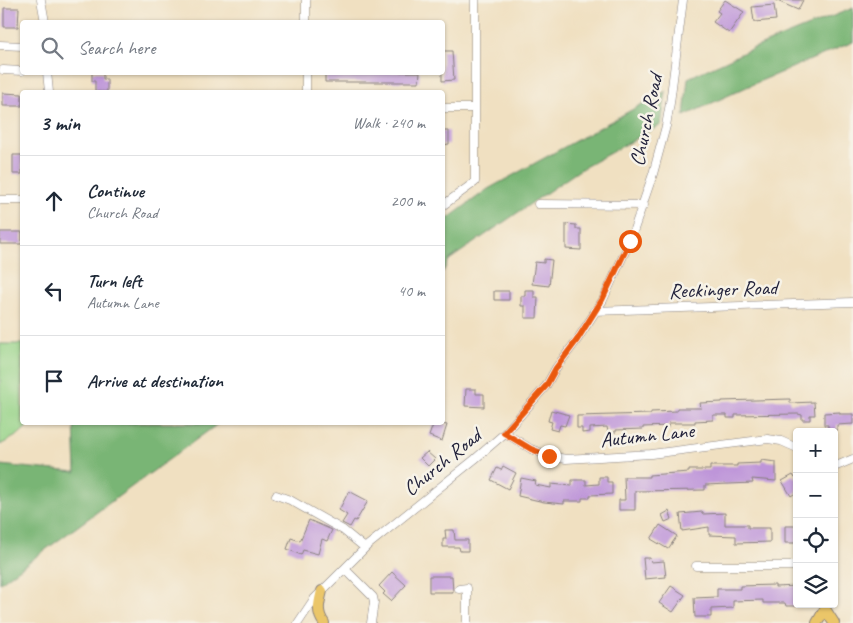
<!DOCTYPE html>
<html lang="en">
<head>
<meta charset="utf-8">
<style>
	:root { --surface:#fff; --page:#f6f6f7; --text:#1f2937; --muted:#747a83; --line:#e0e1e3 }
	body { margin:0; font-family:Caveat,sans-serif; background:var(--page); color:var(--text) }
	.controls { position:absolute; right:15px; bottom:15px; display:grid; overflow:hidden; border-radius:5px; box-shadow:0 1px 4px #0004 }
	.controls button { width:45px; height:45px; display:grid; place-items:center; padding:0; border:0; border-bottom:1px solid var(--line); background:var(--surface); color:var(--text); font:25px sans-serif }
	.stop { position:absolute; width:15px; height:15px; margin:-11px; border:4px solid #ea580c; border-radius:50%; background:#fff }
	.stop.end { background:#ea580c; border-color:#fff; box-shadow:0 1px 5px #0008 }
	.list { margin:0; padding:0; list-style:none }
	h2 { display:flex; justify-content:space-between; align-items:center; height:65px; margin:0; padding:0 20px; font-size:21px }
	h2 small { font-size:16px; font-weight:400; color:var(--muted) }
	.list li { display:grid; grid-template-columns:32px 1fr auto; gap:15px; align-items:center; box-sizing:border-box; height:90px; padding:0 20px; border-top:1px solid var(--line) }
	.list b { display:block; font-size:19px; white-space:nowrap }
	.list p { margin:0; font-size:16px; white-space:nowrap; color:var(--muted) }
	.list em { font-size:16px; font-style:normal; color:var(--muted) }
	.icon { flex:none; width:28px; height:28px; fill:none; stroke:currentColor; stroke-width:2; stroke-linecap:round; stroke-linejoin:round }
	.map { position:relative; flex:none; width:853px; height:623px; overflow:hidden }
	.search { position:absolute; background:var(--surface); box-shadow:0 1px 4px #0004; left:20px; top:20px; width:425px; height:55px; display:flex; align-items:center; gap:12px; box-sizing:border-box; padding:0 18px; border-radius:5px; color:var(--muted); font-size:19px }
	.panel { position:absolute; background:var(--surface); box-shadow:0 1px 4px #0004; left:20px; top:90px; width:425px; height:335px; border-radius:5px }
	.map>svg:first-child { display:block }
	.green { fill:#97d388; stroke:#5c7a62 }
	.forest { fill:#79b574; stroke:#4e6c58 }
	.building { fill:#be95d9 }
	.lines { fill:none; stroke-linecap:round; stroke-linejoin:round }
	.minor-casing { stroke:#89817e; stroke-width:9 }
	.major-casing { stroke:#89817e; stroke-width:12 }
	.minor { stroke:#fff; stroke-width:8 }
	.major { stroke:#ebc669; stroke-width:10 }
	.route { stroke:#ea580c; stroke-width:6 }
	.labels { text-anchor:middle; stroke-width:5; stroke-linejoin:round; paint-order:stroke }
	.street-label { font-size:21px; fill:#22223b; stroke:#f7f3e8 }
</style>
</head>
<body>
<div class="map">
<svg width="853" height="623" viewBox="0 0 853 623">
	<rect width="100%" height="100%" fill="#f7f3e8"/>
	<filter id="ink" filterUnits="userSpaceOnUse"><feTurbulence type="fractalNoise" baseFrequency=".02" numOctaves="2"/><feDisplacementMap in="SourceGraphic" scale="10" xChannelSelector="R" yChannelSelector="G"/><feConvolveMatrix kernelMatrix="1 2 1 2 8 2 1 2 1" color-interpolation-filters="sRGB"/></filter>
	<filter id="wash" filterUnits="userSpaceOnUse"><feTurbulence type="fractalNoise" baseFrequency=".0096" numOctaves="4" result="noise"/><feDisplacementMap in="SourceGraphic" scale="20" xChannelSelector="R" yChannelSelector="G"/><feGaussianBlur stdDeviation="1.12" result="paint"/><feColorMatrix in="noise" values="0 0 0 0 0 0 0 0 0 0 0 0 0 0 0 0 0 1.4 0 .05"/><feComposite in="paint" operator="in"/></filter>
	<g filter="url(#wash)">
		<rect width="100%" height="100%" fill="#f0e0c1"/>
		<path class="green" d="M0 344H22V422L31 423 18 435 0 445Z"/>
		<path class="forest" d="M853 8V42L751 85 684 116 688 78 749 50Z
			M666 91 661 125 581 169 449 260 443 272V222L488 189Z
			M74 423H219L0 583V465L76 472Z"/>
		<g id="blocks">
			<path class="building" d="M725 0 744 12 729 33 713 22 720 13 717 11Z
				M775 0H803L798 10Z
				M774 5 776 20 754 22 752 7Z
				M4 8H19L18 27H4Z
				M442 51H452L454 80 442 81Z
				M92 72H103V79H107V92H95V81H92Z
				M325 72H420L419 82H325Z
				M3 93 22 94V106H3Z
				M442 131H449V144L442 145Z
				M13 155H22V174H13Z
				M566 224 576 225V229H581V250L566 249Z
				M0 232H22V244H0Z
				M544 259 552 260 549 286 532 284 535 262 544 263Z
				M525 290H534V297H538L537 318H525V306H521V296H525Z
				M494 291H509V300H494Z
				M466 389H476V394H484V407L465 406Z
				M790 399V403L814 402 815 415H810V420H802V415L798 414 735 415V418H727V415H713V420L695 421V423H669V426L643 427V429L616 430V432H608L607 427 590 428V432L582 433V428H577V416L651 414V412L677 411V408H701L700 403 722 402V401Z
				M551 410 569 415 565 426 560 425 558 431 550 429 552 422 548 421Z
				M840 412V414H853V424L837 425V430H828V425H824V413Z
				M434 422 447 425 442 441 429 436Z
				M427 452 435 459 428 466 420 458Z
				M761 460 776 462V481L752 479 753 483 705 485V490L635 491V510H619V500H625L624 477H649V475L689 472V470H710V466H737V464L761 463Z
				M503 466 516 473 508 489 491 480 497 468 501 470Z
				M793 475 795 478 797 477V492L791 496 782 481Z
				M599 477H607V482H612V494L590 495V498H582V501H564V504L544 502 518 496 521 478 536 481 535 485 551 488V484L572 486V480H586V485L599 484Z
				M349 491 368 501 356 521 354 520 350 527 342 523 347 515 339 510Z
				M669 511 672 519 665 522 662 515Z
				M702 512 703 514 725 513V525H748V528H770V542L736 543V536L709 535V527L682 531 680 514Z
				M309 520 332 530 327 541 322 539 318 554 303 550 301 555 287 549 291 538 300 541Z
				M660 525 677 536 668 549 651 539Z
				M785 526H797V543H785Z
				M445 530H454L455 540H468V551H460L459 547H443V539H446Z
				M643 558H650L651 562 664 561 666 577 645 579Z
				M392 572 406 585 391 601 383 594 385 592 379 586Z
				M429 576H452L453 592H429Z
				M775 585V587L797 586V606H786L785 603H763V600L733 601V608L711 609V617H695L694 598 717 597V589H740V586Z
				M671 586 685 595 673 612 659 603Z"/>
		</g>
	</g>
	<g filter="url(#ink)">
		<use href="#blocks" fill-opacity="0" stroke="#89817e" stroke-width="1"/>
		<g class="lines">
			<defs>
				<path id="minor" d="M41 0 45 22
					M306 22V0
					M0 45 22 46
					M3 70 22 71
					M47 72 49 92
					M306 92V72
					M442 108H475
					M0 200H22
					M538 204 644 205
					M442 206 475 182V0
					M594 311 853 302
					M505 433 531 449 549 456 566 459 651 454 768 439 781 441 797 448
					M834 467 853 459
					M276 495 290 500 343 530 365 548
					M696 566H797
					M345 569 373 597 374 602 371 623
					M459 589 467 588V623
					M298 623 314 599 367 546 475 459 505 433 546 386 556 368 577 340 603 300 630 241 653 174 666 126 670 103 683 0"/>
				<path id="major" d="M322 591C319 603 316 612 324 623
					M825 609 834 623
					M817 623 825 609"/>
			</defs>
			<use href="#minor" class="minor-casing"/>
			<use href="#major" class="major-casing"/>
			<use href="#minor" class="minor"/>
			<use href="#major" class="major"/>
		</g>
	</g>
	<g class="lines" filter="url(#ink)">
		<path class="route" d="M549 456 531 449 504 433 546 386 556 368 577 340 602 300 630 241"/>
	</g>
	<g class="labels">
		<g class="street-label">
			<text transform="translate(646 120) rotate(-78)" y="7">Church Road</text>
			<text transform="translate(723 289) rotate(-2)" y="7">Reckinger Road</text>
			<text transform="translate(647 435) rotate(-6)" y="7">Autumn Lane</text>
			<text transform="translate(442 462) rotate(-39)" y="7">Church Road</text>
		</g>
	</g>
</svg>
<div class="controls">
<button>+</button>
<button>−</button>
<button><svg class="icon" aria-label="locate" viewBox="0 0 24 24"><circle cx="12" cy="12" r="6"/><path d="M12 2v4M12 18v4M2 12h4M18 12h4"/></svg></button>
<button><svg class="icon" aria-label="layers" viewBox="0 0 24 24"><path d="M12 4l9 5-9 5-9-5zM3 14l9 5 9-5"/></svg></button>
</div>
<div class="stop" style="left:630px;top:241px"></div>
<div class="stop end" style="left:549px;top:456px"></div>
<div class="search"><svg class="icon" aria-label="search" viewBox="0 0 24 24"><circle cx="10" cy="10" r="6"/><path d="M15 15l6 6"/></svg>Search here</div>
<section class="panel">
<h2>3 min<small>Walk · 240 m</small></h2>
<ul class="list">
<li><svg class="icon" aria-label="ahead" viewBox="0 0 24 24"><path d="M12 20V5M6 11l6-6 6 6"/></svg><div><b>Continue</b><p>Church Road</p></div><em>200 m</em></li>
<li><svg class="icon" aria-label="left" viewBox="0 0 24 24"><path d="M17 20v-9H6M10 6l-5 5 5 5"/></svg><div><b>Turn left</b><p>Autumn Lane</p></div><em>40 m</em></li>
<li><svg class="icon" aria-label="arrive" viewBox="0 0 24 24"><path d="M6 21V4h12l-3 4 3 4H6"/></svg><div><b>Arrive at destination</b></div></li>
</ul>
</section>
</div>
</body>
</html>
